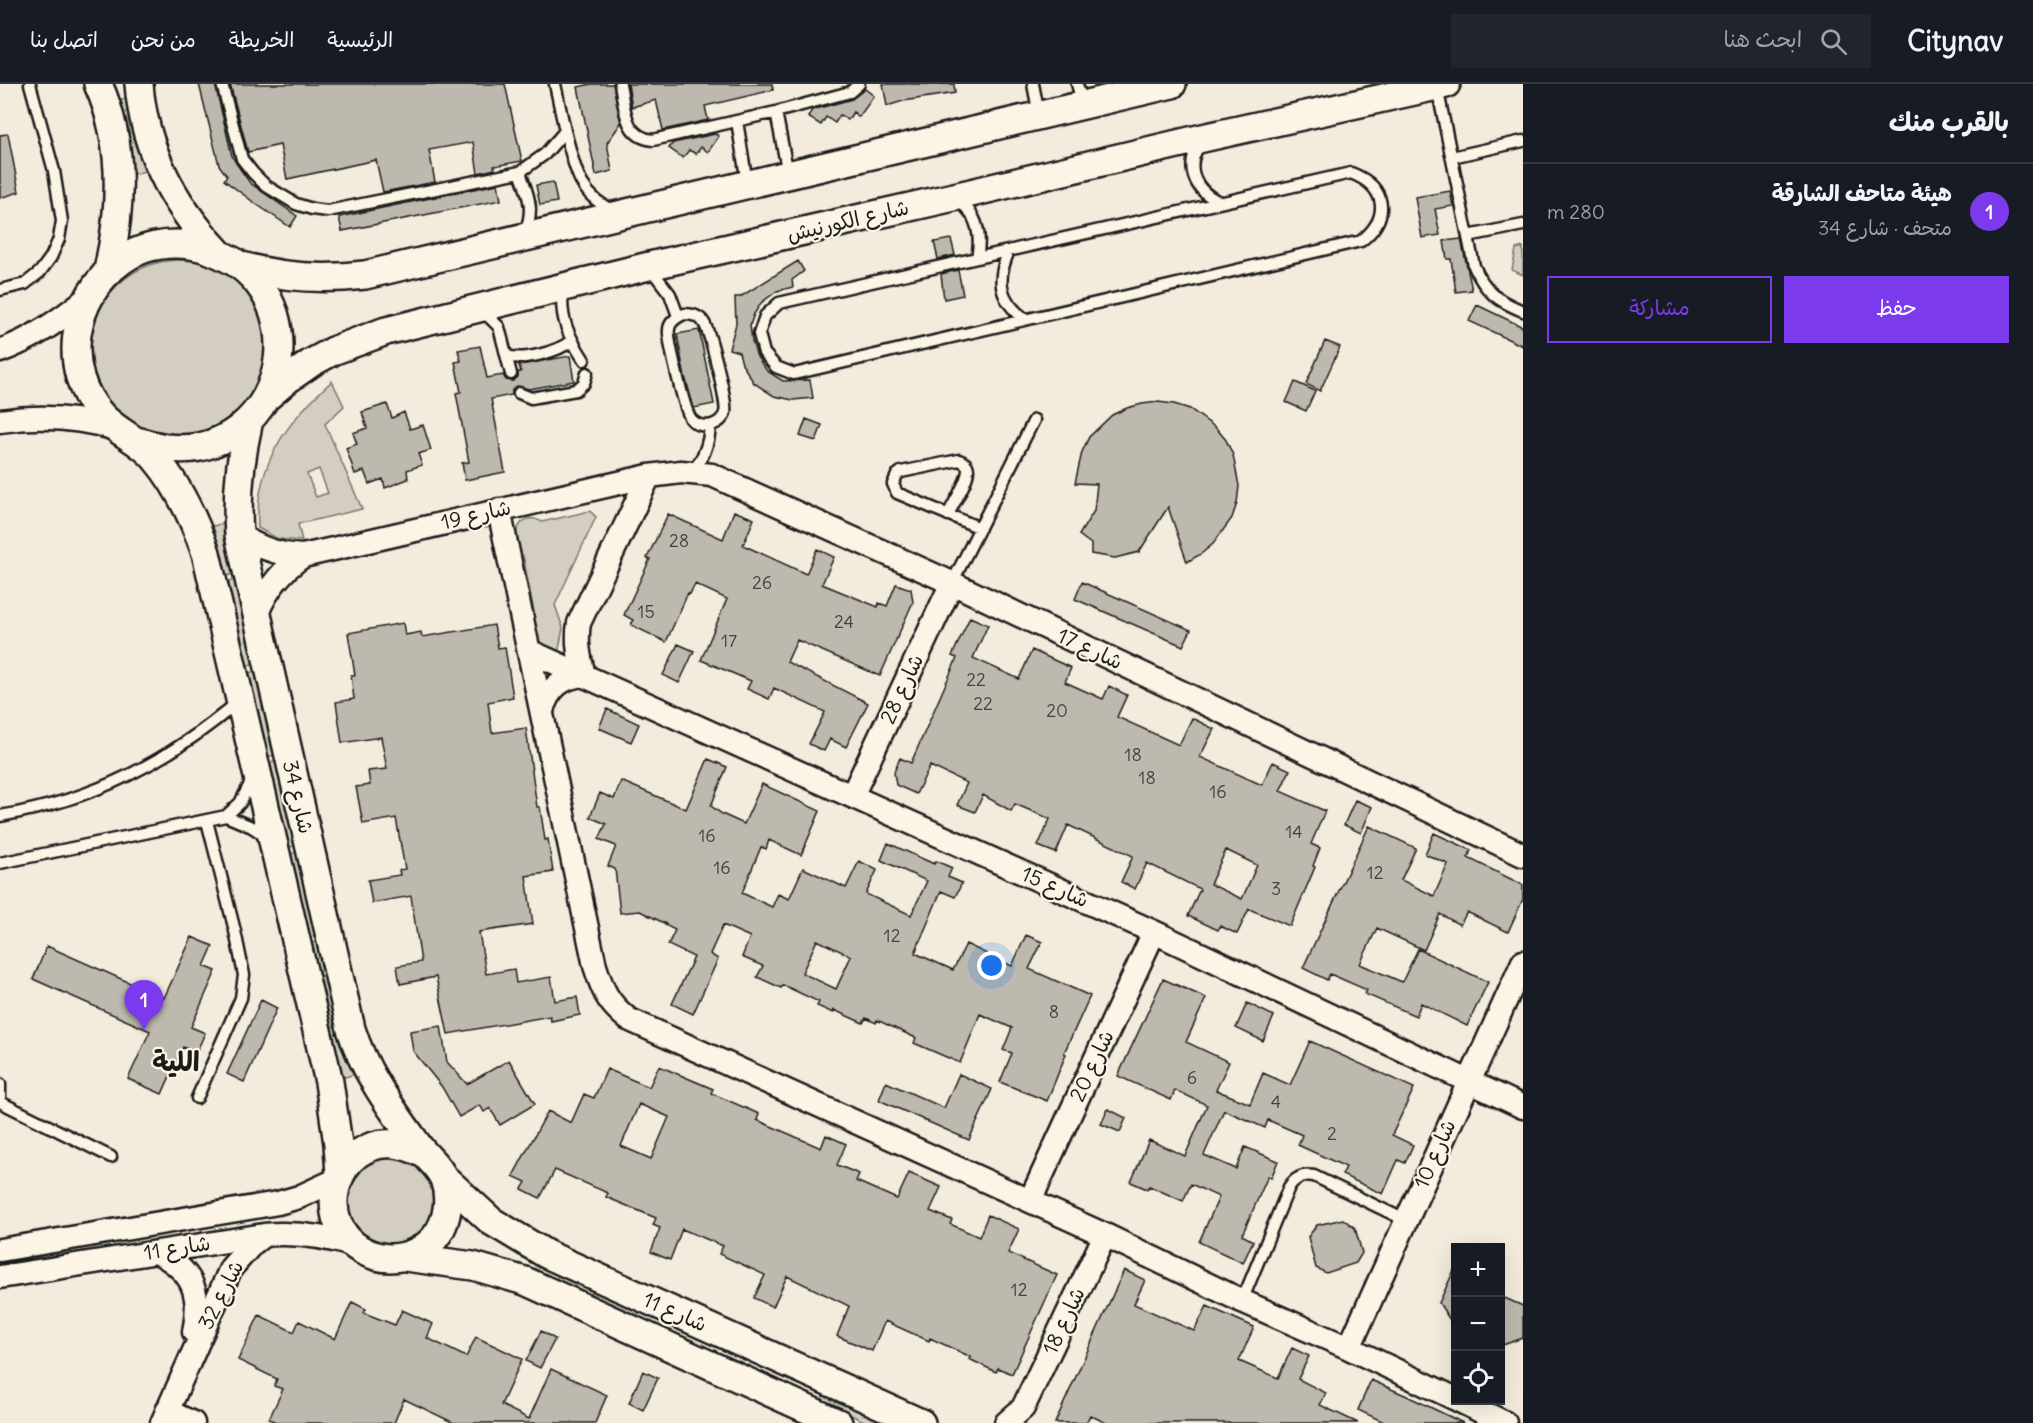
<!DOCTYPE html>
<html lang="ar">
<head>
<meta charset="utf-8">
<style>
	:root { --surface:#171b24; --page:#20242c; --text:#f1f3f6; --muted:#9ea1a6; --line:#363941; --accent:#7c3aed }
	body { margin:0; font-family:Delius,"Playpen Sans Arabic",sans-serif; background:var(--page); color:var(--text); direction:rtl }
	.controls { position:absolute; right:18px; bottom:18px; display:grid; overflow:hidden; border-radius:0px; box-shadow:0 6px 24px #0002 }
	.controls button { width:54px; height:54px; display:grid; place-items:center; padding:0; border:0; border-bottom:2px solid var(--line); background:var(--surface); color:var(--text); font:30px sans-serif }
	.you { position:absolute; left:992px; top:882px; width:21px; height:21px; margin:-15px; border:4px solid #fff; border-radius:50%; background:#1a73e8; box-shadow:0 0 0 9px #1a73e833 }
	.badge { display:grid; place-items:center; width:39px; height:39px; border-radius:50%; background:var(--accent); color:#fff; font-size:20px; font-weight:700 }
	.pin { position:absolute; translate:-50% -50px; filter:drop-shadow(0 2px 3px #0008) }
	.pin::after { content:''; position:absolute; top:32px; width:21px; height:18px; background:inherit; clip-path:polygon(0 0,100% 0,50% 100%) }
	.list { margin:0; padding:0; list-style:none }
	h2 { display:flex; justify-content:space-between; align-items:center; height:78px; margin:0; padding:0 24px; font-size:26px }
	h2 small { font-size:20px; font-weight:400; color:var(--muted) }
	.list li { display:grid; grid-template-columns:39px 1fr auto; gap:18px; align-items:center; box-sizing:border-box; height:96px; padding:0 24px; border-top:2px solid var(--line) }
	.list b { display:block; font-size:22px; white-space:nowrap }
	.list p { margin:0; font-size:20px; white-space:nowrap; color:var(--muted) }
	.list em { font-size:20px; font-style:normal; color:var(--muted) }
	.actions { display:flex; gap:12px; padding:18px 24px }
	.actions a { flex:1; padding:14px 0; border:2px solid var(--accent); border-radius:0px; text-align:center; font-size:21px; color:var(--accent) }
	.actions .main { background:var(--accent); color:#fff }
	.icon { flex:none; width:33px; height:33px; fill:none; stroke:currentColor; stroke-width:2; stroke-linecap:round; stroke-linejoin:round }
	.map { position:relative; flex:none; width:1523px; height:1339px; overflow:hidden; direction:ltr }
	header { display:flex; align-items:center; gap:36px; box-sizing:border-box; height:84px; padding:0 30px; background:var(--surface); border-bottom:2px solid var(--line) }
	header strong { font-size:28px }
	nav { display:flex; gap:33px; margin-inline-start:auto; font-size:21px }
	.search { width:420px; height:54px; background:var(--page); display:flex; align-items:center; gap:15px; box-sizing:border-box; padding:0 21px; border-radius:0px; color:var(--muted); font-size:22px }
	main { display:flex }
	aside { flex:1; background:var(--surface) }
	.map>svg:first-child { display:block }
	.green { fill:#d3cec1; stroke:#78756e; stroke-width:1.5; fill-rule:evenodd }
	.building { fill:#beb9ae; stroke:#1c1c1c; stroke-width:1.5; fill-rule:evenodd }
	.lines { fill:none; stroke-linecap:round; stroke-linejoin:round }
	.service-casing { stroke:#1c1c1c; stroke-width:15 }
	.minor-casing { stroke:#1c1c1c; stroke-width:27 }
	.tertiary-casing { stroke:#1c1c1c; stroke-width:32 }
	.service { stroke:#fcf5e5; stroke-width:10 }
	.minor { stroke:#fcf5e5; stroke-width:22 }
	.tertiary { stroke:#fcf5e5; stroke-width:27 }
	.labels { text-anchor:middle; stroke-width:4.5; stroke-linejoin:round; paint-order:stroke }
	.number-label { font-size:18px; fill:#444340 }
	.street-label { font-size:21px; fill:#1c1c1c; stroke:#fcf5e5 }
	.district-label { font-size:27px; font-weight:bold; fill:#1c1c1c; stroke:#fcf5e5 }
</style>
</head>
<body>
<header>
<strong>Citynav</strong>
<div class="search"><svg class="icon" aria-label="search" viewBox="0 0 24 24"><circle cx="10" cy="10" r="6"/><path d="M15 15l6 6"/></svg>ابحث هنا</div>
<nav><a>الرئيسية</a><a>الخريطة</a><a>من نحن</a><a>اتصل بنا</a></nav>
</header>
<main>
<aside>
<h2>بالقرب منك<small></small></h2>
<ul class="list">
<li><span class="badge">1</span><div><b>هيئة متاحف الشارقة</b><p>متحف · شارع 34</p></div><em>280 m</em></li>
</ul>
<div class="actions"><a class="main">حفظ</a><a>مشاركة</a></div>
</aside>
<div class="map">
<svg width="1523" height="1339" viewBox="0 0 1523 1339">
	<rect width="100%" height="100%" fill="#f3ecdd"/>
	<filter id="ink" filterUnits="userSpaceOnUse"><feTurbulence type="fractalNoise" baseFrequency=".0167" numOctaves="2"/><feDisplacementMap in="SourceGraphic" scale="12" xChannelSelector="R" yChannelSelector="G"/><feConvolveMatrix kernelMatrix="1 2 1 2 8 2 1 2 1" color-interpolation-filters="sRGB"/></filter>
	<g filter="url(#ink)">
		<path class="green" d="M124 15 129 20 145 87 134 90 119 23 121 16Z
			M1523 163V191L1512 186 1516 165Z
			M91 264a88 88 0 1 1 176 0a88 88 0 1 1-176 0Z
			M332 297 344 322 325 340 362 425 298 440 302 457 278 455 258 444C255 380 287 337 332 297ZM319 385 328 409 316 413 307 390Z
			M590 427 596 433 555 521 563 544 559 565 557 568C540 567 534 552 529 538L534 528 523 471 514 467C513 449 521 426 542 438Z
			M224 439 235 490 225 492 213 442Z
			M236 496 256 579 245 582 226 498Z
			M257 587 276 671 266 673 247 589Z
			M278 676 297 761 287 764 267 679Z
			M299 768 317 851 307 854 288 770Z
			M319 857 338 942 327 944 308 860Z
			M341 948 356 990 341 994 330 951Z
			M347 1116a44 44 0 1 1 88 0a44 44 0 1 1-88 0Z
			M561 1186 641 1224 637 1234 556 1196Z
			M825 1308 892 1339H868L821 1317Z"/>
		<path class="building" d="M199 0H215L232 72 236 79 250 99 297 132 290 143 256 120 224 96 227 92 219 81Z
			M230 0H505L522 77 494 82 495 85 478 89 473 58 429 66 435 98 383 108 376 76 287 95 280 61 248 68Z
			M591 0H613L621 39 607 59 612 87 596 91 578 3Z
			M628 0H772L773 6 705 22 708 36 663 46 656 16 632 23Z
			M883 0H954L955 9 903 17 887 22Z
			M865 5 874 12 859 33 853 28 848 36 840 31 835 39 826 33 821 41 808 33 812 26 852 15Z
			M8 50 19 108 0 114V51Z
			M715 50 719 52 708 68 701 63 696 70 689 66 683 74 669 64 673 59Z
			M553 98 557 118 540 121 536 101Z
			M498 100 501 116 342 147 339 133Z
			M1450 107 1453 122 1435 125 1440 151 1422 154 1415 113Z
			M951 155 955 171 938 175 934 158Z
			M1461 155 1472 206 1456 208 1451 175H1447L1444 157Z
			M798 177 804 187 792 196 793 203 777 207 761 219 754 230 750 241 752 257 757 273 767 287 783 297 810 296 813 314 793 316 774 312 754 299 742 280 739 268 729 265 736 240 735 213H740Z
			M958 186 963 211 944 215 941 190Z
			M1477 221 1523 243V262L1469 237Z
			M699 246 714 320 694 324 684 289 677 250Z
			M1325 257 1340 263 1320 307 1306 300Z
			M480 262 487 294 503 291 506 296 513 297 518 293V288H521L519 281 570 272 574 297 529 305 517 302 512 306V311L491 315 505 388 465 396 462 379 469 378 456 309 461 308 455 278 461 277 458 266Z
			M1295 298 1315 307 1306 327 1286 318Z
			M1158 318 1174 320 1190 325 1216 344 1226 356 1233 371 1239 402 1237 419 1232 434 1213 460 1201 470 1187 478 1168 423 1139 468 1115 474 1091 470V460L1079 451 1094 427 1097 400 1075 399 1082 368 1089 353 1112 331 1127 324 1142 320Z
			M387 320 392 334 404 328 410 345 423 341 431 366 418 370 422 381 407 386 408 395 385 404 383 395 369 400 364 387 355 390 346 364 357 360 353 349 367 344 362 328Z
			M806 335 822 341 816 357 800 352Z
			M734 427 754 435 743 461 806 490 817 465 834 473 822 500 878 523 879 519 887 522 896 500 911 505 913 518 880 592 797 556 787 578 868 619 846 663 830 655 824 667 809 660 825 628 774 604 769 615 747 605 751 597 701 576 727 515 695 500 690 510 688 509 666 558 631 541 633 536 624 531 650 475 647 474 668 430 723 455Z
			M1082 498 1191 546 1183 562 1075 515Z
			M970 533 988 541 973 574 1019 595 1032 566 1071 584 1065 598 1103 615 1109 602 1127 611 1117 633 1179 661 1192 634 1214 645 1200 673 1262 701 1273 678 1290 686 1280 707 1325 727 1311 760 1320 764 1313 782 1315 783 1290 842 1249 825 1237 850 1220 842 1218 846 1188 832 1200 805 1147 779 1135 805 1121 798 1133 772 1068 741 1056 769 1038 762 1050 735 1015 720 1011 727 983 711 975 728 957 721 967 699 930 682 916 710 896 701 894 688 900 674 911 679 957 574 952 572ZM1226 766 1257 781 1242 815 1210 800Z
			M403 539 405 551 421 548 422 553 494 541 498 564 505 563 513 613 488 618 492 649 526 644 537 723H540L545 756 548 755 553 788 526 792 533 840 479 848 486 890 514 885 516 899 551 893 555 917 577 913 580 931 551 937 550 932 448 950 436 893 400 900 397 882 421 878 411 812 372 819 368 796 400 791 399 786 405 785 396 734 363 740 356 703 370 701 368 687 387 685 381 653 342 659 336 618 354 615 351 591H355L348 549Z
			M678 560 694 567 679 599 663 591Z
			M607 625 639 640 631 658 599 644Z
			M708 675 727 683 711 722 722 730 744 740 762 700 820 727 801 771 769 756 766 765 761 763 742 809 772 823 778 810 789 815 803 784 846 804 859 777 877 786 866 810 911 831 927 797 881 776 888 759 934 780 936 777 952 784 948 793 962 799 955 813 941 807 915 869 953 886 966 860 1012 882 1026 851 1042 858 1029 885 1090 912 1064 969 1066 970 1047 1017 1000 998 1012 969 1003 966 1012 944 980 930 960 979 914 959 916 954 877 936 876 939 866 934 863 939 834 926 833 929 817 922 819 918 783 901 781 904 757 893 763 882 742 873 750 853 723 841 710 870 718 875 693 930 672 920 694 873 668 861 675 846 665 841 666 840 640 827 620 829 615 785 608 782 616 762 599 755 606 740 590 733 600 709 614 715 621 697 686 725ZM817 856 851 872 836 905 802 889Z
			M1355 716 1372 723 1361 749 1344 741Z
			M1369 742 1416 764 1401 796 1434 812 1448 780 1425 770 1434 749 1471 766 1468 774 1523 801V815L1508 848 1467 828 1460 841 1440 830 1424 866 1377 844 1360 880 1402 898 1418 865 1488 898 1467 942 1421 919 1416 932 1365 910 1367 906 1330 890 1327 896 1303 884Z
			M192 853 213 862 204 882 216 887 191 943 205 949 196 969 183 963 162 1010 128 995 150 947 33 895 47 862 164 914Z
			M1163 895 1206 914 1186 958 1229 978 1216 1006 1250 1020 1263 989 1290 1001 1310 957 1414 1004 1392 1051 1413 1061 1405 1079 1398 1076 1383 1110 1342 1091 1346 1083 1298 1061 1302 1051 1268 1036 1265 1044 1224 1026 1204 1071 1236 1085 1245 1063 1278 1077 1271 1094 1268 1092 1242 1151 1253 1157 1243 1179 1199 1158 1219 1113 1191 1100 1183 1117 1149 1102 1147 1105 1131 1098 1149 1056 1185 1072 1207 1021 1175 1006 1171 1016 1118 992Z
			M261 916 277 924 244 998 227 990Z
			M1247 919 1274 932 1263 957 1236 944Z
			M441 942 447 978 467 1000 509 976 535 1020 500 1041 490 1024 484 1028 480 1021 459 1033 442 1003 413 967 410 947Z
			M659 982 713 1005 711 1009 759 1030 757 1036 821 1064 826 1051 846 1060 837 1081 859 1090 856 1097 897 1115 909 1089 941 1103 930 1127 952 1136 950 1140 979 1153 988 1131 1019 1145 1008 1169 1057 1191 1012 1290 998 1284 996 1288 969 1275 971 1273 930 1254 929 1257 885 1237 872 1267 837 1252 849 1222 787 1192 773 1223 754 1214 765 1191 719 1170 723 1162 682 1145 670 1176 651 1168 660 1144 653 1141 656 1134 606 1113 608 1109 555 1086 540 1114 522 1105 526 1098 513 1092 548 1027 571 1039 584 1010 594 1014 607 985 649 1003ZM639 1020 669 1033 651 1075 621 1062Z
			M959 990 992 1005 969 1056 879 1016 886 998 944 1024Z
			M1108 1025 1126 1034 1120 1048 1101 1040Z
			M1343 1135 1355 1144 1362 1169 1356 1179 1326 1189 1316 1184 1308 1153 1317 1141Z
			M1455 1184V1244L1439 1219Z
			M1124 1186 1145 1196 1134 1220 1194 1247 1207 1222 1254 1243 1239 1277 1278 1294 1292 1264 1309 1272 1298 1295 1326 1309 1320 1321 1358 1339H1106L1090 1331 1086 1339H1055Z
			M1500 1212 1523 1222V1254L1500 1262Z
			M352 1218 366 1225 364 1229 395 1241 402 1226 433 1240 427 1254 466 1273 476 1253 522 1275 501 1321 529 1335 551 1285 607 1311 595 1339H454L404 1315 394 1339H278L269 1335 283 1305 274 1302 277 1295 238 1276 259 1231 294 1248 299 1237 335 1255Z
			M541 1247 555 1255 540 1284 526 1277Z
			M643 1287 658 1294 643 1326 629 1319Z
			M1371 1296 1407 1312 1463 1339H1386L1358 1326Z"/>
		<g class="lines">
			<defs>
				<path id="service" d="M222 0 242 75 253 89 266 102 296 120 312 125 328 127 520 88 545 70 565 47 555 0
					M620 0C625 24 624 53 653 56L776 28 850 8 859 0
					M1033 0 1039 31
					M1077 0 1083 21
					M1437 3 1474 182C1485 208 1498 217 1523 227
					M776 28 788 90
					M737 37 747 99
					M565 47C575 82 577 111 614 127
					M1202 58C1183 81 1194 107 1220 118
					M1452 73 1523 57
					M520 88C529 113 535 126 524 151
					M1351 89C1387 103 1391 133 1361 157L794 290 776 283 764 269 759 250 765 232 779 219Z
					M956 115C977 129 982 150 977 174
					M1468 152 1523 141
					M1009 167C996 196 999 216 1025 235
					M650 184 670 210 678 232
					M563 205C559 234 569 253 584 276
					M0 206 25 200 40 188 51 173 59 155 62 137 54 87 30 0
					M483 227 499 243 511 290
					M684 230C693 230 700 232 704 239 710 248 728 320 725 329 723 335 718 339 712 341 704 343 696 341 691 335 685 328 667 254 669 245 670 237 677 233 684 230Z
					M507 272C523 277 558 268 571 257
					M519 309 531 314 576 306 584 299 587 289
					M692 388C704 374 709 360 710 342
					M948 431C953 420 968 397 968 386 968 380 964 378 959 376L901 388 897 391 893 400 897 409 980 444
					M952 499 1034 336
					M0 732C94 716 168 678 239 617
					M226 732 240 719 253 694
					M0 779 226 732 252 743 267 753
					M0 1000V1013
					M197 1014 241 914 244 891 235 847 207 737
					M0 1018 111 1073
					M1242 1217 1289 1103C1295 1094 1303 1090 1314 1092L1405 1136"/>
				<path id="minor" d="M0 267C33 255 60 236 87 214
					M0 337C40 331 77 333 116 345
					M499 426 595 882C603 907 607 918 628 935L1105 1151 1242 1217 1349 1264 1456 1315
					M239 451C259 464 278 471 303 472L649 392 681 388 712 391 952 499 1523 771
					M257 529C267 505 282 486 303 472
					M529 567 1154 848 1523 1023
					M584 591C579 572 576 558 579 539L649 392
					M542 627C548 605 561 593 584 591
					M852 712 952 499
					M1030 1117 1154 848
					M0 1166 278 1119 299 1113 338 1095
					M157 1168C193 1187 202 1209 194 1248
					M0 1193 264 1151C296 1148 324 1152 355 1162
					M1349 1264 1523 878
					M1458 1316 1505 1339
					M167 1327 193 1339
					M162 1339 231 1184 252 1160 264 1151
					M1006 1339 1023 1324 1105 1151"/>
				<path id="tertiary" d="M98 0C125 59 122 124 108 186
					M139 0C144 66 173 120 217 167
					M242 182C283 194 322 196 365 191L1172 0
					M268 312 288 295 311 279 335 266 386 247 649 182 954 113 1207 53 1446 0
					M249 336C240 375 236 411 239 451L351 945C365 990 392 1025 419 1063 427 1074 439 1082 444 1095 452 1117 447 1146 427 1161 413 1172 394 1177 376 1172 296 1148 341 1024 424 1070
					M141 358C160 364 180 367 200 363 260 349 292 287 274 229 267 208 252 188 233 177 219 169 206 163 191 161 167 158 141 162 121 177 72 212 59 286 102 332 118 349 140 356 155 374 179 402 194 435 206 469L329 998 338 1060 340 1091
					M443 1093 491 1137 546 1170 921 1339
					M405 1173 473 1182 525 1197 838 1339"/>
			</defs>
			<use href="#service" class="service-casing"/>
			<use href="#minor" class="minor-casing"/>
			<use href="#tertiary" class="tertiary-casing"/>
			<use href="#service" class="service"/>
			<use href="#minor" class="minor"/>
			<use href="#tertiary" class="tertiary"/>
		</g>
	</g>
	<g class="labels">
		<g class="number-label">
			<text x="679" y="463">28</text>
			<text x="762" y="505">26</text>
			<text x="646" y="534">15</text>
			<text x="844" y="544">24</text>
			<text x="729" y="563">17</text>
			<text x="976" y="602">22</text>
			<text x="983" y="626">22</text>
			<text x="1057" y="633">20</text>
			<text x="1133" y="677">18</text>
			<text x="1147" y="700">18</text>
			<text x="1218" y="714">16</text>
			<text x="1294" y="754">14</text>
			<text x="707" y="758">16</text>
			<text x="722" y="790">16</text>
			<text x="1375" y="795">12</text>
			<text x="1276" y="811">3</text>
			<text x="892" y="858">12</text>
			<text x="1054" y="934">8</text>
			<text x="1192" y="1000">6</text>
			<text x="1276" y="1024">4</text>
			<text x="1332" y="1056">2</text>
			<text x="1019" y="1212">12</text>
		</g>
		<g class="street-label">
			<text transform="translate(848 137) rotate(-13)" y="7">شارع الكورنيش</text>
			<text transform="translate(476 431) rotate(-13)" y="7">شارع 19</text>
			<text transform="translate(1090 565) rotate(25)" y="7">شارع 17</text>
			<text transform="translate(902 605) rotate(-65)" y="7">شارع 28</text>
			<text transform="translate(298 713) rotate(77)" y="7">شارع 34</text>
			<text transform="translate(1055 803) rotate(24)" y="7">شارع 15</text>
			<text transform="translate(1092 982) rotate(-65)" y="7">شارع 20</text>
			<text transform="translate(1435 1070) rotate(-66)" y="7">شارع 10</text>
			<text transform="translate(177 1164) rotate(-9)" y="7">شارع 11</text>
			<text transform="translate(221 1211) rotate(-63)" y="7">شارع 32</text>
			<text transform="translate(675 1228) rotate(24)" y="7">شارع 11</text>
			<text transform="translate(1064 1237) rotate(-65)" y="7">شارع 18</text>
		</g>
		<g class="district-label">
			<text x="176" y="987">اللية</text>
		</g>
	</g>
</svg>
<div class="controls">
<button>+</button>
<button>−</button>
<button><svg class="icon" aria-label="locate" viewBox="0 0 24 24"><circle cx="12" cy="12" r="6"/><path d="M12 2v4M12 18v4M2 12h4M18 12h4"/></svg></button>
</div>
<div class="you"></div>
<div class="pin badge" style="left:144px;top:946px">1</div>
</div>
</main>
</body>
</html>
